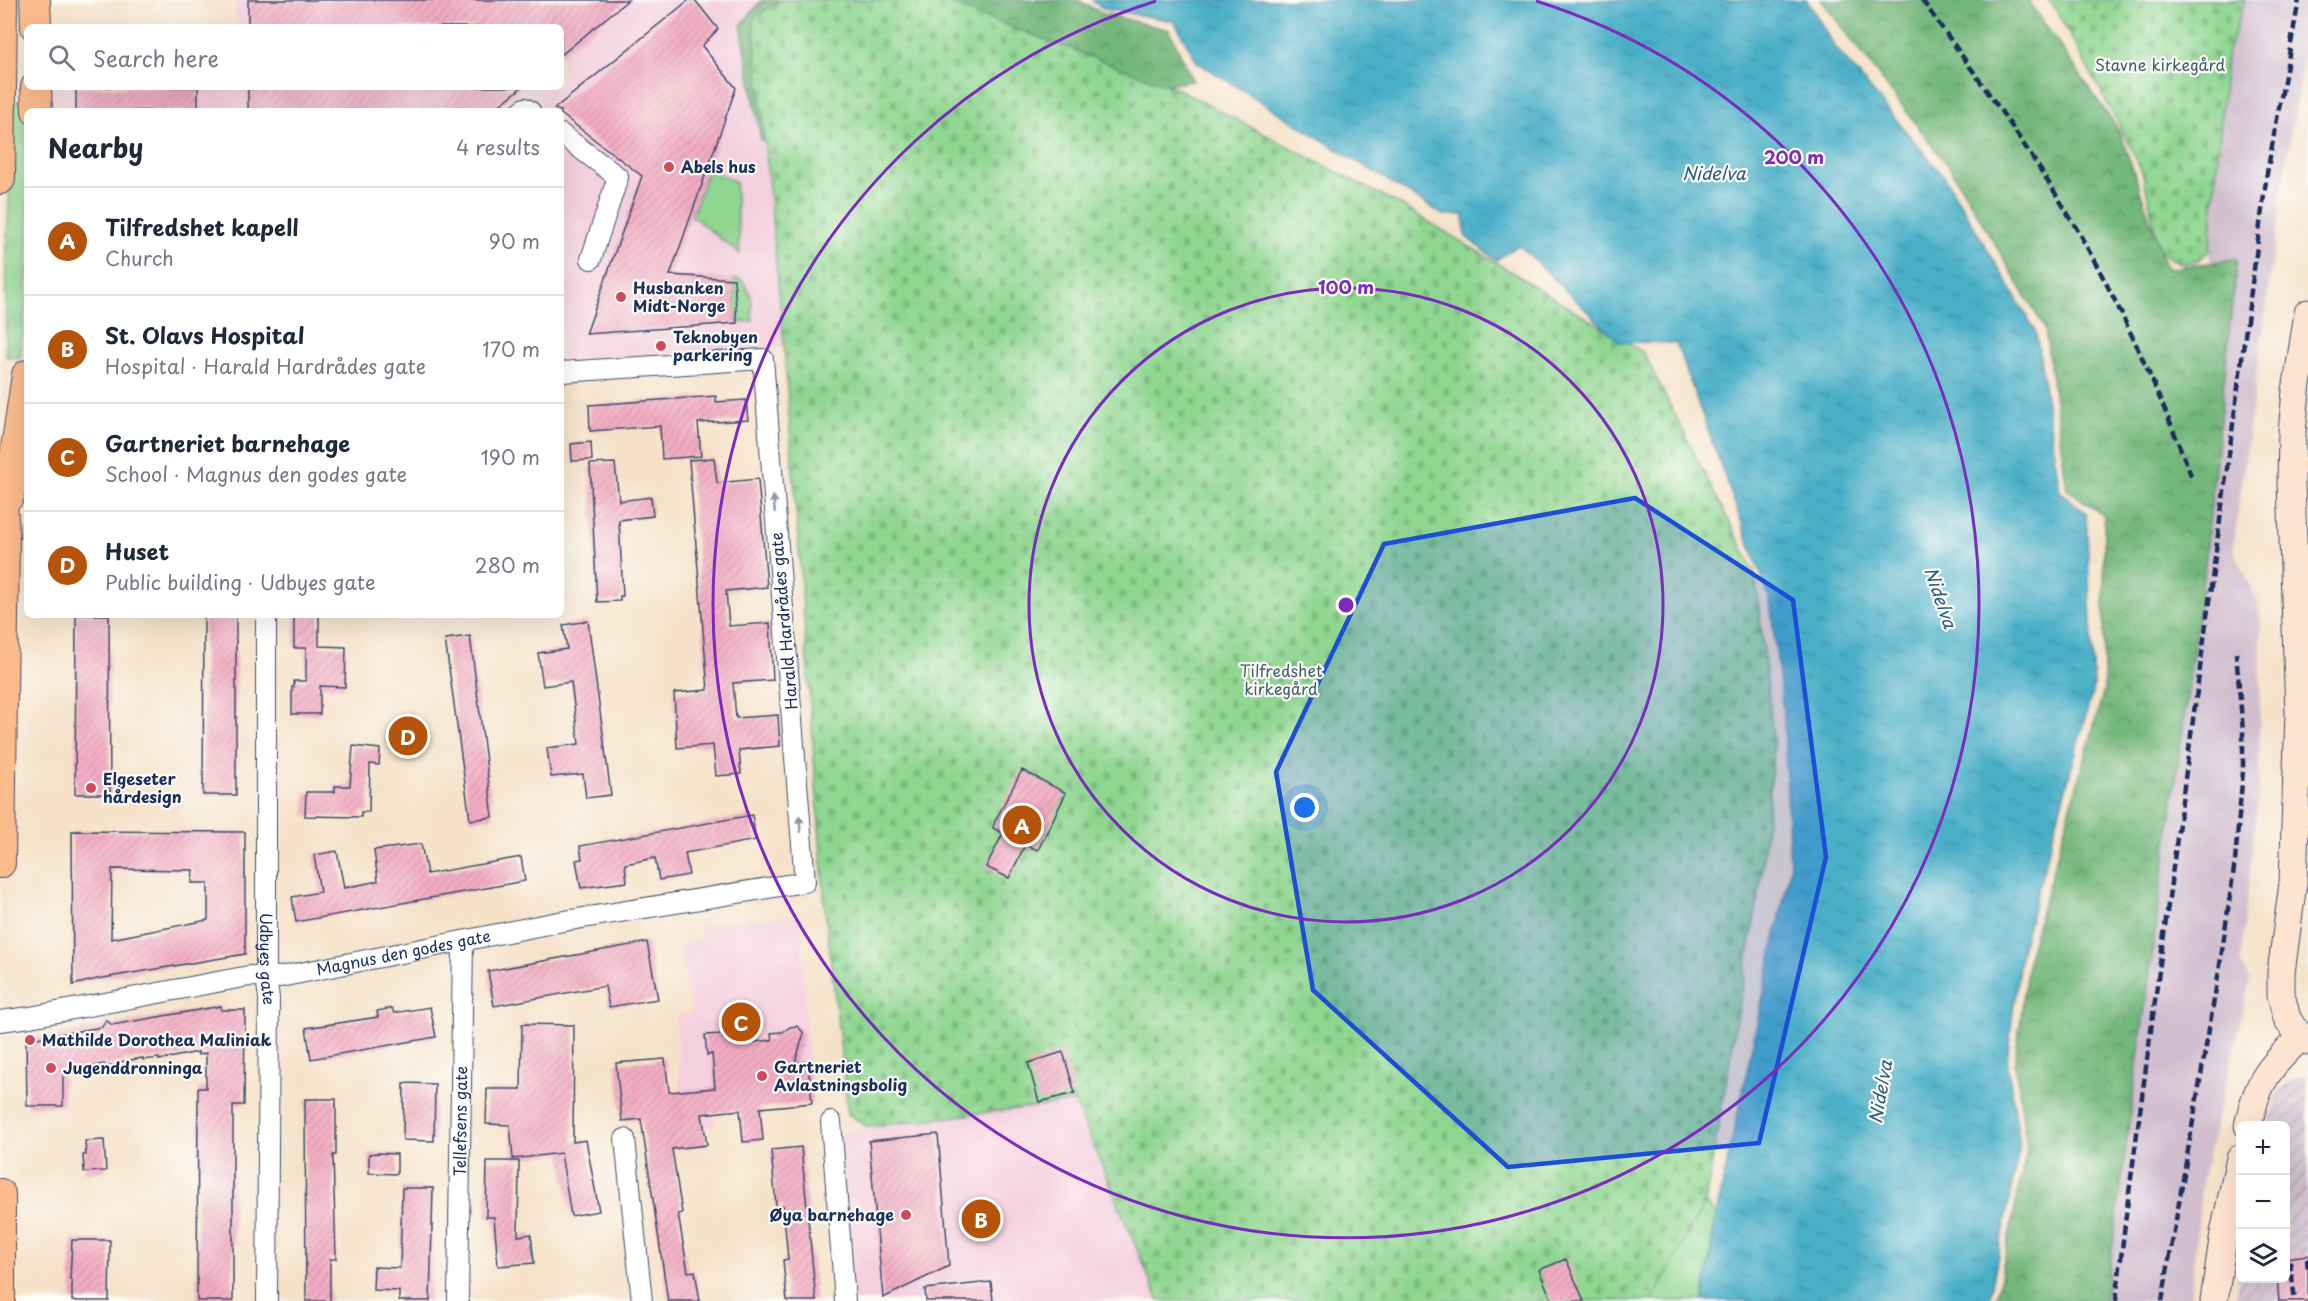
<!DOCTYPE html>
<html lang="en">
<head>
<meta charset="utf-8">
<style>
	:root { --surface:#fff; --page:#f6f6f7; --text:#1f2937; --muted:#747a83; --line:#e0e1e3; --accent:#b45309 }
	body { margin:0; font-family:"Playpen Sans",sans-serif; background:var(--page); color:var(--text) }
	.controls { position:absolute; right:18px; bottom:18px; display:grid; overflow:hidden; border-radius:9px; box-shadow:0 6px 24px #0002 }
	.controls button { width:54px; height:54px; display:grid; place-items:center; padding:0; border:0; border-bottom:2px solid var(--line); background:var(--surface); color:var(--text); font:30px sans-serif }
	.you { position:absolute; left:1305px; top:808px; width:21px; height:21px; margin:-15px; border:4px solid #fff; border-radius:50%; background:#1a73e8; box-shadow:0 0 0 9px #1a73e833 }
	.badge { display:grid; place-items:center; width:39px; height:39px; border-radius:50%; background:var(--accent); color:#fff; font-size:20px; font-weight:700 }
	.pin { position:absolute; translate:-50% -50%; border:3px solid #fff; box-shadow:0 2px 6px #0006 }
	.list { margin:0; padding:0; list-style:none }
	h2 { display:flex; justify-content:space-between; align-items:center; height:78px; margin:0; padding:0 24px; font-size:26px }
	h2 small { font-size:20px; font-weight:400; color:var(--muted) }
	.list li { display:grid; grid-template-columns:39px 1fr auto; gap:18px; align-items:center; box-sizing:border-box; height:108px; padding:0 24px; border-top:2px solid var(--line) }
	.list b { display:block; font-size:22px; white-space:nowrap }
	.list p { margin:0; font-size:20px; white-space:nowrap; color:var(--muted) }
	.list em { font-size:20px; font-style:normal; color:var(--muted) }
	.icon { flex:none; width:33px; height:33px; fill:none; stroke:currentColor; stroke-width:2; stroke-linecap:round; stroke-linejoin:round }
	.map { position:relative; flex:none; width:2308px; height:1301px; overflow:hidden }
	.search { position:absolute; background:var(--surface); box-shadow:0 6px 24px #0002; left:24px; top:24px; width:540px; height:66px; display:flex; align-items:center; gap:15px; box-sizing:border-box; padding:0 21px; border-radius:9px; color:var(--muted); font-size:22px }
	.panel { position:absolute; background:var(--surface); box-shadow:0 6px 24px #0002; left:24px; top:108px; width:540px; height:510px; border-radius:9px }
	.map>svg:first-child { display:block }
	.built { fill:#f4cfdd }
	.industrial { fill:url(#industrial-furrows) }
	.railway { fill:#d0bdcd }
	.green { fill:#8fd690; stroke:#558277; stroke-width:1.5 }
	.forest { fill:url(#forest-crowns); stroke:#47736c; stroke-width:1.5 }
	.cemetery { fill:url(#cemetery-stones); stroke:#558277; stroke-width:1.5 }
	.water { fill:url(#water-ripples); stroke:#326f92; stroke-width:1.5 }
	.building { fill:url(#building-hatch); fill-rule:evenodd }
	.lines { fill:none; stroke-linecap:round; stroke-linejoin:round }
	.street-casing { stroke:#3c4a6e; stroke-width:22 }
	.secondary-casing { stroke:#3c4a6e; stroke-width:29 }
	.primary-casing { stroke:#3c4a6e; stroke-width:32 }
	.street { stroke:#fff; stroke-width:20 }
	.secondary { stroke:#fde4d1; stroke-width:27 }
	.primary { stroke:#fbbb8c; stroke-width:30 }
	.rail { stroke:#1b2f5e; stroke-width:4.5; stroke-dasharray:9 4.5; stroke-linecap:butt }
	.oneway { fill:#8d97ae }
	.marked { fill:#1d4ed8; fill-opacity:0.2; stroke:#1d4ed8; stroke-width:4.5; stroke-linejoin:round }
	.ring { fill:none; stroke:#7b2cbf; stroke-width:3 }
	.poi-dot { fill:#d1495b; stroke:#fdfcf7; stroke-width:2 }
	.labels { text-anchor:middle; stroke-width:4.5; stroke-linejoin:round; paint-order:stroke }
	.park-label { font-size:16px; fill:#3e616d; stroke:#fdfcf7 }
	.poi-label { font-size:16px; font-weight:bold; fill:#1b2f5e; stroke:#fdfcf7; text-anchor:start }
	.street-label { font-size:16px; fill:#1b2f5e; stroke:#fdfcf7 }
	.water-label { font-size:18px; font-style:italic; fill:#2b5c83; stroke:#fdfcf7 }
	.centre { fill:#7b2cbf; stroke:#fdfcf7; stroke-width:3 }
	.ring-label { font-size:18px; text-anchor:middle; font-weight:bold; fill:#7b2cbf; stroke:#fdfcf7; stroke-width:4.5; stroke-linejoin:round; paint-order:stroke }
</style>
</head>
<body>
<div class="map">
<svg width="2308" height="1301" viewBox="0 0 2308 1301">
	<defs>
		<pattern id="industrial-furrows" width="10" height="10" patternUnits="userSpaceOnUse" patternTransform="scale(1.5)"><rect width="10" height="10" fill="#d0bdcd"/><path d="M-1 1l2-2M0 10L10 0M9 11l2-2" fill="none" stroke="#a89aaa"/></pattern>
		<pattern id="forest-crowns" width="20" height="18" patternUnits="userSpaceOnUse" patternTransform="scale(1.5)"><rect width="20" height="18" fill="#73b77a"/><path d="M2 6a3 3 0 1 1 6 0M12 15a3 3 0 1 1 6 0" fill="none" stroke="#5e9567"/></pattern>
		<pattern id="cemetery-stones" width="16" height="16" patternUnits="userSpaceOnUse" patternTransform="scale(1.5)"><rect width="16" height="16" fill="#8fd690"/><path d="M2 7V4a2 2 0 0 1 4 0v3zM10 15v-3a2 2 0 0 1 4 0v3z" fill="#7bb87f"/></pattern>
		<pattern id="water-ripples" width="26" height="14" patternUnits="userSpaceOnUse" patternTransform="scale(1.5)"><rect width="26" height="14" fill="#48afc7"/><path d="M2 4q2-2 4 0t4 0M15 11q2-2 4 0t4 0" fill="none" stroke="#3b8fa5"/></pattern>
		<pattern id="building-hatch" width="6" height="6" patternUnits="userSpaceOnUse" patternTransform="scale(1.5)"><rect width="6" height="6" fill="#f3adc3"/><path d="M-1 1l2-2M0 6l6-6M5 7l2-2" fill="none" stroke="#d095aa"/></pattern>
	</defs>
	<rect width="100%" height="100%" fill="#fdfcf7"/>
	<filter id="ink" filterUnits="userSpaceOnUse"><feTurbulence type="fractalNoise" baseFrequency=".0167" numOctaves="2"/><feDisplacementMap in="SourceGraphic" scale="12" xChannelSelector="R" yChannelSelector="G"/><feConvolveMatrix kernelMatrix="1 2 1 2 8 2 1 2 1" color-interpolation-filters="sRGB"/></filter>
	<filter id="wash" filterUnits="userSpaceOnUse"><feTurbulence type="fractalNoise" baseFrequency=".008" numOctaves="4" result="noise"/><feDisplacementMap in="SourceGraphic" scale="24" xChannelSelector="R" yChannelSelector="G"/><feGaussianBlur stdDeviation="1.35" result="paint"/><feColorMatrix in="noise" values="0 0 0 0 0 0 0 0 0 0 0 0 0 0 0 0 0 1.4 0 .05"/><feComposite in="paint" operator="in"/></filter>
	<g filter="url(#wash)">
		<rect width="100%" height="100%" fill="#f5e2c9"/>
		<path class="built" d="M236 0H781L753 20 784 346 561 361V111H51V87H561V27H51H236Z
			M801 914 810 1102 713 1113 714 1126 682 1130 676 1015 691 1013 681 944 702 940 699 926Z
			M1075 1102 1159 1301H846L833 1136 868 1127Z"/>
		<path class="industrial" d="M2308 1075V1255L2286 1258V1126H2268L2276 1096 2284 1085 2298 1077Z
			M2240 1265V1278L2277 1279 2279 1301H2235Z"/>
		<path class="railway" d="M2245 0H2308V33L2286 164 2233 548 2258 602 2261 626 2259 789 2240 962 2250 980 2202 1182 2190 1301H2105L2204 570 2203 473 2210 250 2226 57Z"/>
		<path class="green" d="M15 101H23C29 186 32 273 20 358L6 356V252Z
			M708 170 735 181 740 254 692 216Z
			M734 279 742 280 751 296 753 321 737 323Z
			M1705 1202 1716 1215 1703 1301H1652Z"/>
		<path class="forest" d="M762 0H1078L1101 13 1169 30 1193 81 761 141 741 25Z
			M1821 0H2028L2120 132 2167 269 2237 259 2204 571 2105 1301H1996L2027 1148 2015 1062 2029 954 2104 690V516L2067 489 2045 329 1952 171Z"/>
		<path class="cemetery" d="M781 0H939L1180 90 1406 208 1643 352 1755 573 1774 745 1761 881 1705 1202 1652 1301H1159L1075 1102 868 1127 848 1114 825 909 784 346 753 19Z
			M2048 0H2245L2226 57 2210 250 2197 261 2184 264 2169 258 2159 248 2143 174 2124 134 2056 10Z"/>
		<path class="water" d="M1091 0H1807L1835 47 1946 179 2036 332 2060 491 2086 513 2094 686 2021 951 2007 1059 2020 1145 1989 1301H1703L1716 1215 1790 869 1784 720 1770 600 1676 343 1619 342 1519 245 1496 260 1465 236 1464 215H1443L1197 62 1174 21 1104 9Z"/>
		<g id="blocks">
			<path class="building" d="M248 0H628L561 55V27H248Z
				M689 0H695L718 29 702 46 736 88 670 275 734 279 737 323 586 334 642 176 561 114V111L554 109Z
				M76 87H198V111H76Z
				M248 87H522L493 111H248Z
				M716 396V402L746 400 748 420 698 423 701 456 662 459 660 426 590 431 589 405Z
				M591 442 592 460 572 461 571 444Z
				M714 458 717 483 758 479 767 587 726 591 729 626 770 623 773 680 733 683 736 718 778 715 780 746 739 750 741 774 716 776 713 745 677 748 674 693 708 690 689 460Z
				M615 463 619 501 651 497 653 516 619 520 623 596H620V601L597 602 590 464Z
				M76 615H109L110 794H75Z
				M204 615H236V795H203Z
				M294 615H319V646L346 647 345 687 320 686V714H292V687H294V681H306V648H294Z
				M588 621 611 795 586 798 583 774 551 777 547 748 579 744 571 682 543 686 538 653 567 649 563 625Z
				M470 636 493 817 470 820 445 639Z
				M417 720 418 752 400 753 398 721Z
				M353 746 380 749 379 765 370 764 369 812H361V817L305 816 306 792H335V786H350Z
				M1022 770 1066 793 1038 850 1025 845 1009 878 986 867 1003 833 993 828 995 821Z
				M752 815 756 840 685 853 689 875 659 880 655 858 625 864 627 882 581 888 576 860 582 859 580 846Z
				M72 831 245 832V954L97 979 73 985ZM112 869 193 870 192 883H208V920L111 939Z
				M421 844 427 874 521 857 525 881 296 922 292 897 320 892 314 855 337 851 344 888 378 881 374 850Z
				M647 942 658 999 609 1007 605 986 494 1006 488 971Z
				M221 1006V1010H245L244 1105H233V1301H197L198 1088H206V1053L198 1055V1052L159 1060V1058L143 1060V1058L119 1062 116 1065 106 1066 104 1064 63 1072V1106H27L26 1037 37 1038 102 1027 106 1020 112 1025Z
				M430 1007 436 1037 311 1059 306 1028 378 1017 377 1011 392 1008 394 1013Z
				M522 1024 574 1025 573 1142 586 1140 599 1211 571 1216 561 1153 513 1159 510 1125 486 1124 487 1089H521Z
				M797 1026 803 1032V1036L795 1063 808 1061 812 1103 760 1108 763 1140 743 1142 740 1110 702 1114 707 1145 672 1149 682 1213 678 1214 688 1272 695 1271 700 1301H668L641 1119 622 1121 616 1063 665 1059 669 1092 715 1088 712 1054 707 1055 705 1035 723 1034V1038L737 1036 738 1044 772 1040 771 1033 783 1032 790 1027Z
				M1063 1052 1075 1093 1039 1102 1028 1063Z
				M404 1083 435 1084 434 1141 403 1140Z
				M305 1099H336V1155H333L336 1259H330V1301H306Z
				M938 1134 949 1266 883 1298 869 1141Z
				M104 1140 106 1171 84 1172 83 1155H86L85 1141Z
				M801 1147 816 1301H787L783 1260 788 1259 783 1205 776 1206 771 1150Z
				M377 1153 397 1154V1174L369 1173V1154Z
				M487 1161H519L518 1236 531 1234 534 1263 498 1266 494 1217H486Z
				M402 1188H433L430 1301H399V1291L373 1290 374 1267 400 1268Z
				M72 1240H110L109 1301H72V1280H70Z
				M2308 1255V1301H2279L2277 1278H2286V1258Z
				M1566 1259 1584 1301H1552L1539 1270Z
				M991 1282 993 1301H926L925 1289Z"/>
		</g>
	</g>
	<g filter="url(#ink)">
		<use href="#blocks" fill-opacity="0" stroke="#3c4a6e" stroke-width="1.5"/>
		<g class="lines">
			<defs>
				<g id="street">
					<path d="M521 111 525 108 530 111"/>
					<path d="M561 134 618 177 591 259"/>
					<path id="s1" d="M266 615V977L269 998 267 1301"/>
					<path id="s2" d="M0 1021 30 1017 249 976 280 977 558 922 805 882 763 359 561 372"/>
					<path d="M831 1122 845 1301"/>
					<path d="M625 1139 642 1301"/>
					<path id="s3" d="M458 1301 463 941"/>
				</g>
				<path id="secondary" d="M2308 313 2296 391 2292 432 2291 483 2299 713 2293 883 2281 973V995L2287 1018 2293 1028 2308 1041
					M2248 1126C2257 1081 2269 1067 2302 1036
					M2214 1301 2224 1233 2240 1158"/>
				<path id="primary" d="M35 0 36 27
					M36 87 37 111
					M0 179 2 0
					M0 471 4 535 0 863
					M9 496 27 375
					M0 1194V1301"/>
			</defs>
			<use href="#street" class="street-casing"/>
			<use href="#secondary" class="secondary-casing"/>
			<use href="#primary" class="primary-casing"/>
			<use href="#street" class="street"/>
			<use href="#secondary" class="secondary"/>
			<use href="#primary" class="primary"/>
			<path class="rail" d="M1922 0C1975 74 2029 147 2075 226 2121 306 2159 392 2192 478
				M2307 1259 2308 1269
				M2290 1261 2295 1301
				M2116 1301 2126 1215 2267 173 2299 0
				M2162 1301 2220 965 2235 861 2243 771V731L2236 653"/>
		</g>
		<defs><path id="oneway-solid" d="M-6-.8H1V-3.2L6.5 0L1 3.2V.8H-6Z" transform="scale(1.5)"/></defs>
		<g class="oneway">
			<use href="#oneway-solid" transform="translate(774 504) rotate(-95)"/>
			<use href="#oneway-solid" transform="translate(800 824) rotate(-95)"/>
		</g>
	</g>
	<path class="marked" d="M1635 498 1793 600 1826 857 1759 1143 1508 1167 1313 990 1276 772 1384 544Z"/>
	<g class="ring">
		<circle cx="1346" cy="605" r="317"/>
		<path d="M1536 1A633 633 0 1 1 1156 1"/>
	</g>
	<g class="poi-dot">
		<circle cx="669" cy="167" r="6"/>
		<circle cx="621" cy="297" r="6"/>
		<circle cx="661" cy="346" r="6"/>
		<circle cx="91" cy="788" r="6"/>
		<circle cx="30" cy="1040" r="6"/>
		<circle cx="51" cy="1068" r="6"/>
		<circle cx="762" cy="1076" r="6"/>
		<circle cx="906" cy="1215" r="6"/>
	</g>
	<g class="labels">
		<g class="park-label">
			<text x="2160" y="71">Stavne kirkegård</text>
			<text x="1281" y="677">Tilfredshet<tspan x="1281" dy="18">kirkegård</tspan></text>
		</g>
		<g class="poi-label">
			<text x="681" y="173">Abels hus</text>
			<text x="633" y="294">Husbanken<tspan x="633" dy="18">Midt-Norge</tspan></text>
			<text x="673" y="343">Teknobyen<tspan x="673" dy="18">parkering</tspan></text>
			<text x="103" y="785">Elgeseter<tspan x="103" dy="18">hårdesign</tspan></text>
			<text x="42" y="1046">Mathilde Dorothea Maliniak</text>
			<text x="774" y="1073">Gartneriet<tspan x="774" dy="18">Avlastningsbolig</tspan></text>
			<text x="63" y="1074">Jugenddronninga</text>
			<text x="894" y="1221" text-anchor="end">Øya barnehage</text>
		</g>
		<g class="street-label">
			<text transform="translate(784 621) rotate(-95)" y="6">Harald Hardrådes gate</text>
			<text dy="6" stroke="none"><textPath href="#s2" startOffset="410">Magnus den godes gate</textPath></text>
			<text dy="6" stroke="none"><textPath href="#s1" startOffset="344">Udbyes gate</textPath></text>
			<text dy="6" stroke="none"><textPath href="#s3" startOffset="180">Tellefsens gate</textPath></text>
		</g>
		<g class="water-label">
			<text x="1714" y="180">Nidelva</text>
			<text transform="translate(1940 598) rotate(71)" y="6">Nidelva</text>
			<text transform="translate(1881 1092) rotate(-80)" y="6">Nidelva</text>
		</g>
	</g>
	<circle cx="1346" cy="605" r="9" class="centre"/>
	<g class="ring-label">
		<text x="1794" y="164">200 m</text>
		<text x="1346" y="294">100 m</text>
	</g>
</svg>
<div class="controls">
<button>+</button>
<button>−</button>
<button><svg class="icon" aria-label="layers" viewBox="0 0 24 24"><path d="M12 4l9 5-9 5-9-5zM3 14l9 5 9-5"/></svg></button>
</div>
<div class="you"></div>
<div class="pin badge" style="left:1022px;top:825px">A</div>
<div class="pin badge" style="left:981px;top:1219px">B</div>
<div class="pin badge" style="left:741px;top:1022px">C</div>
<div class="pin badge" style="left:408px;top:736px">D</div>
<div class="search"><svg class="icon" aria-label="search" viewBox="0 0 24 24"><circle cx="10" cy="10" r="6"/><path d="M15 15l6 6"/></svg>Search here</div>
<section class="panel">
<h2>Nearby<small>4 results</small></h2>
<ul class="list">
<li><span class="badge">A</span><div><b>Tilfredshet kapell</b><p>Church</p></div><em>90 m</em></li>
<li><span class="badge">B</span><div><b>St. Olavs Hospital</b><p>Hospital · Harald Hardrådes gate</p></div><em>170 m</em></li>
<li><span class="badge">C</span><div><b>Gartneriet barnehage</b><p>School · Magnus den godes gate</p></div><em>190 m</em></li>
<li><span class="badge">D</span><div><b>Huset</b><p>Public building · Udbyes gate</p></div><em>280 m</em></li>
</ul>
</section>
</div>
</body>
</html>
